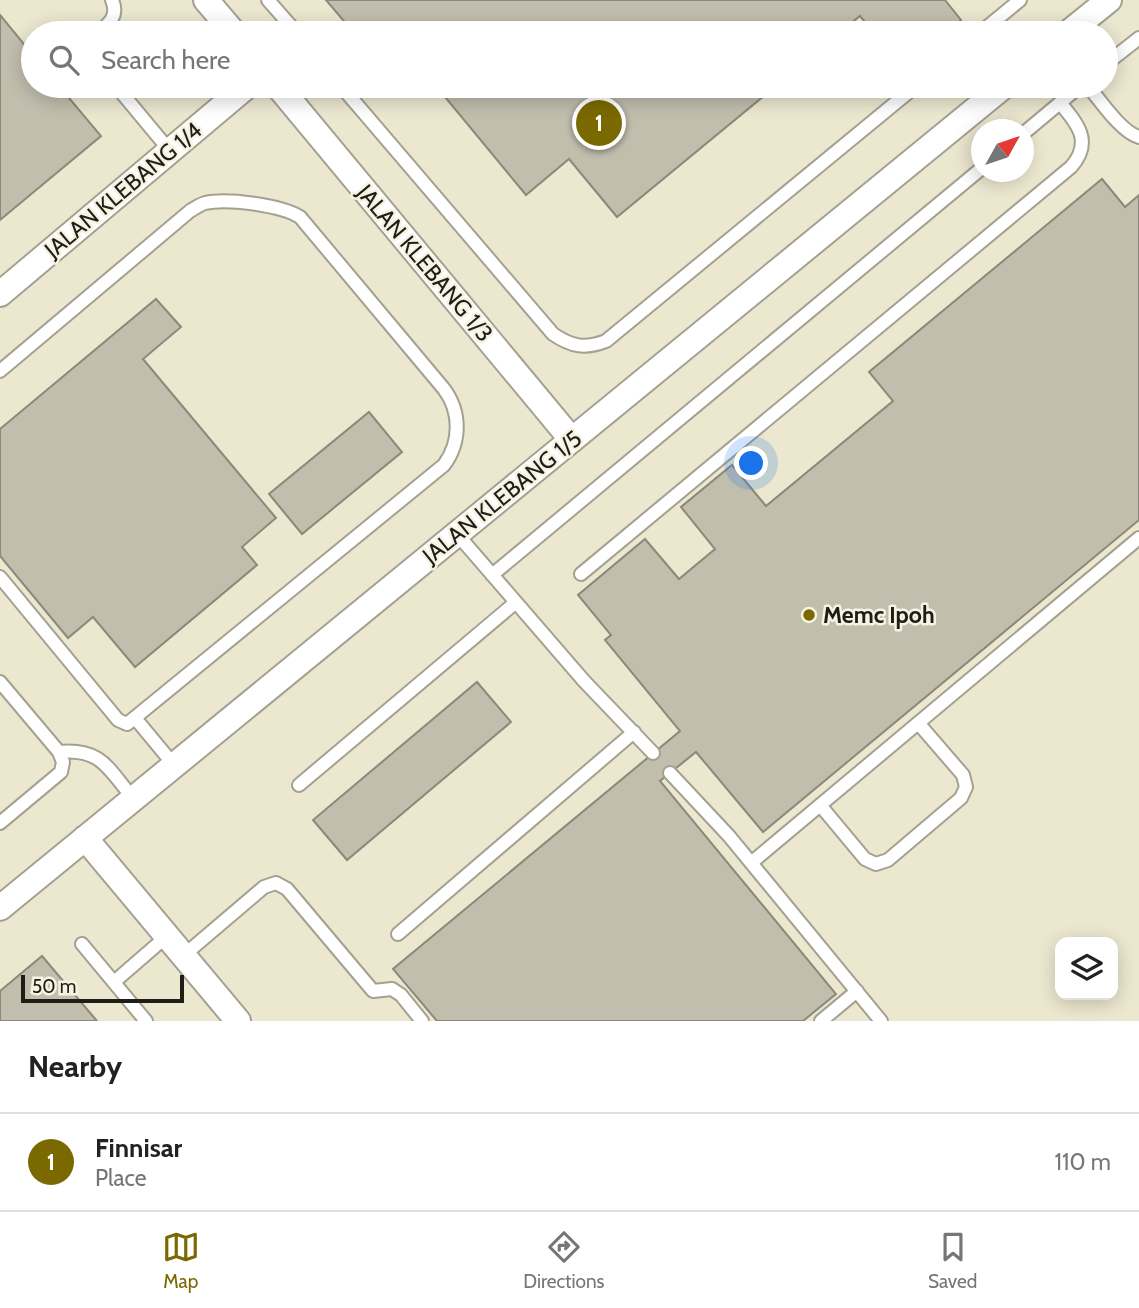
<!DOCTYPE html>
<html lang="en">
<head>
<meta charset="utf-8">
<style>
	:root { --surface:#fff; --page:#f2f2f2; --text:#222; --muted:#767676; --line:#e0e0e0; --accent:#7a6900 }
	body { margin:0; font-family:Cabin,sans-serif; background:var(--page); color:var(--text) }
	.controls { position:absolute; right:21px; bottom:21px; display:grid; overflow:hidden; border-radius:14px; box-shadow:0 4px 18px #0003 }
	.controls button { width:63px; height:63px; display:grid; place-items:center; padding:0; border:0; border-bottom:2px solid var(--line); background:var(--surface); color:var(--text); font:35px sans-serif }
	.compass { position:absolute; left:971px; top:119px; width:63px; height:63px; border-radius:50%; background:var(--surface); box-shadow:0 4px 18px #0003; rotate:50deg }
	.scale { position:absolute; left:21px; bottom:18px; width:163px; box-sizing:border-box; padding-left:7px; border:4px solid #1f1d18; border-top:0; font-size:19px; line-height:24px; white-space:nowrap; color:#1f1d18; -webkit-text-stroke:5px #f6f3e2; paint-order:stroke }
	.you { position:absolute; left:752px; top:464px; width:24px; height:24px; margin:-18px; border:5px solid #fff; border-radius:50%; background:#1a73e8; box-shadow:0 0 0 10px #1a73e833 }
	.badge { display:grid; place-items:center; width:46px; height:46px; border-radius:50%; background:var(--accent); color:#fff; font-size:23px; font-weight:700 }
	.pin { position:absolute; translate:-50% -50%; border:4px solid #fff; box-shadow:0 2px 7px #0006 }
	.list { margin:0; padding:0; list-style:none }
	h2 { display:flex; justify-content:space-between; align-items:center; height:91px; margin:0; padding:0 28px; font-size:30px }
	h2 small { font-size:23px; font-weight:400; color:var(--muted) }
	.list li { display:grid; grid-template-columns:46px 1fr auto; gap:21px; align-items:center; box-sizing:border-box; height:98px; padding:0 28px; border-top:2px solid var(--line) }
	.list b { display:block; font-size:26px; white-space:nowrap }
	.list p { margin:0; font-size:23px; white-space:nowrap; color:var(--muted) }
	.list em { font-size:23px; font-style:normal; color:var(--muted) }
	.icon { flex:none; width:38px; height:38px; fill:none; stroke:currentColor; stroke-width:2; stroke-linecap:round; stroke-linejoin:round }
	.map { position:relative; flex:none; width:1139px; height:1021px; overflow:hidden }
	.search { position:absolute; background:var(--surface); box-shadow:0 4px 18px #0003; left:21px; right:21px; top:21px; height:77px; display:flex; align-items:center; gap:18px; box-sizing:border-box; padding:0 24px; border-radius:38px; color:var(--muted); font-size:26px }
	.sheet { height:189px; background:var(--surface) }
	nav { display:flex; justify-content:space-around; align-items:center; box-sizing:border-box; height:98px; border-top:2px solid var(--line); background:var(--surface); font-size:19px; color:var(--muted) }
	nav a { display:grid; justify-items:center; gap:4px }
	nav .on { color:var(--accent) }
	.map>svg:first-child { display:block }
	.built { fill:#ece7cf; fill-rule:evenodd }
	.building { fill:#c1beae; stroke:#8c897a; stroke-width:2 }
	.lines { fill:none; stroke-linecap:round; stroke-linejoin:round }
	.lane-casing { stroke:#a4a192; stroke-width:16 }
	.street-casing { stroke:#a4a192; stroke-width:28 }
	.lane { stroke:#fff; stroke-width:12 }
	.street { stroke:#fff; stroke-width:24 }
	.poi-dot { fill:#7a6900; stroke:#f6f3e2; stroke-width:2.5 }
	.labels { text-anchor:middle; stroke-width:5; stroke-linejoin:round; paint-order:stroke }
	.street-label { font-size:23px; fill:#1f1d18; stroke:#f6f3e2 }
	.poi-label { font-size:23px; font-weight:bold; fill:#1f1d18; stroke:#f6f3e2; text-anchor:start }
</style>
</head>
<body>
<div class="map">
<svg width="1139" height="1021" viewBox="0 0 1139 1021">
	<rect width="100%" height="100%" fill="#f6f3e2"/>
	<path class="built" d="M0 0H1139V1021H0ZM33 33H1106V86H33ZM982 130H1024V172H982ZM1060 942H1113V995H1060Z"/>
	<path class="building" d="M326 0H945L961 20 945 33H874L860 16 839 33H354Z
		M0 15 33 55V86H59L101 136 0 220Z
		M436 86H776L617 217 569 159 526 195Z
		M1102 179 1125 207 1139 195V520L763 832 696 752 660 781 836 994 803 1021H437L393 969 680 731 605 640 611 635 578 595 645 539 679 579 715 549 681 507 732 465 766 506 893 401 869 372Z
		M156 299 181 327 143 359 276 518 242 547 257 565 135 667 93 617 68 638 0 556V429Z
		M369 412 402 452 302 534 269 494Z
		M477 682 511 722 347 860 313 820Z
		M42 956 97 1021H0V991Z"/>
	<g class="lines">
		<defs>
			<path id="lane" d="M268 0 297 33
				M98 33C109 24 119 16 112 0
				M980 33 1020 0
				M1106 64 1139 38
				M116 86 170 151
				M341 86 553 334C572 347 585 349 606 341L916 86
				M1088 86C1100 100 1121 132 1139 137
				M1024 133 1080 86
				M0 371 190 211C195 208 199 205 205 203 227 198 281 205 300 217L444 389C461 412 461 442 444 465L127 724 118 720 0 577
				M457 534 584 681 653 753
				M581 574 1071 167C1093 142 1078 124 1060 103
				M492 575 982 168
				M0 682 59 752 63 762 61 772 0 823
				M135 718 174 765
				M59 752C102 748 108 769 133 798
				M670 773 729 836 881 1021
				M299 785 515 603
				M820 805 865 859 876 864 888 860 961 798 966 787 963 775 919 724
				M751 863 1139 538
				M398 934 634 732
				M82 944 146 1021
				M183 956 264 887 276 883 287 889 373 991 392 989 401 995 422 1021
				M114 982 167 936
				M821 1021 857 991"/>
			<path id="street" d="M206 0 234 33
				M1068 33 1109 0
				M278 86 572 440
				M0 294 247 86
				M85 838 238 1021
				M0 908 1004 86"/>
		</defs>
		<use href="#lane" class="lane-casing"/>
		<use href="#street" class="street-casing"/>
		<use href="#lane" class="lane"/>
		<use href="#street" class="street"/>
	</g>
	<circle class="poi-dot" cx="809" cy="615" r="7"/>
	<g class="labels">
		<g class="street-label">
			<text transform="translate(123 190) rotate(-40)" y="8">JALAN KLEBANG 1/4</text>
			<text transform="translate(425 263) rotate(50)" y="8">JALAN KLEBANG 1/3</text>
			<text transform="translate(502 497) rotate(-39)" y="8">JALAN KLEBANG 1/5</text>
		</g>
		<g class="poi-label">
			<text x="823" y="623">Memc Ipoh</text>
		</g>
	</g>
</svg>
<div class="controls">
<button><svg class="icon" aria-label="layers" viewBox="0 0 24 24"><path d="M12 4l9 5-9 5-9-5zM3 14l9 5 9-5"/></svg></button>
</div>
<svg class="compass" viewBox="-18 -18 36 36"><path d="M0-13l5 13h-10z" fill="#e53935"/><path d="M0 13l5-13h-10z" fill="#767676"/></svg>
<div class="scale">50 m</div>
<div class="you"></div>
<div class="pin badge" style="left:599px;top:123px">1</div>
<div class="search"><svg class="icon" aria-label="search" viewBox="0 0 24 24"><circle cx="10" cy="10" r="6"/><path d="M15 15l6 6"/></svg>Search here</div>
</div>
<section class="sheet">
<h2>Nearby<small></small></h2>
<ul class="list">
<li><span class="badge">1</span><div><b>Finnisar</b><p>Place</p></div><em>110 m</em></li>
</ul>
</section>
<nav>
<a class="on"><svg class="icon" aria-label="map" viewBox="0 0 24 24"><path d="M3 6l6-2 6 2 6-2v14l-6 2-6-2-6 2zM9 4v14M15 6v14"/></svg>Map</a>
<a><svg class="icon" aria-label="directions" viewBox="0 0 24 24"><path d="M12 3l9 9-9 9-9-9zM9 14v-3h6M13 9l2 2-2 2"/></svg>Directions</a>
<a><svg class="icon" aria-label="saved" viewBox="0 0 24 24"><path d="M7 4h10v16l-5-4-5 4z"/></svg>Saved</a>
</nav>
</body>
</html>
